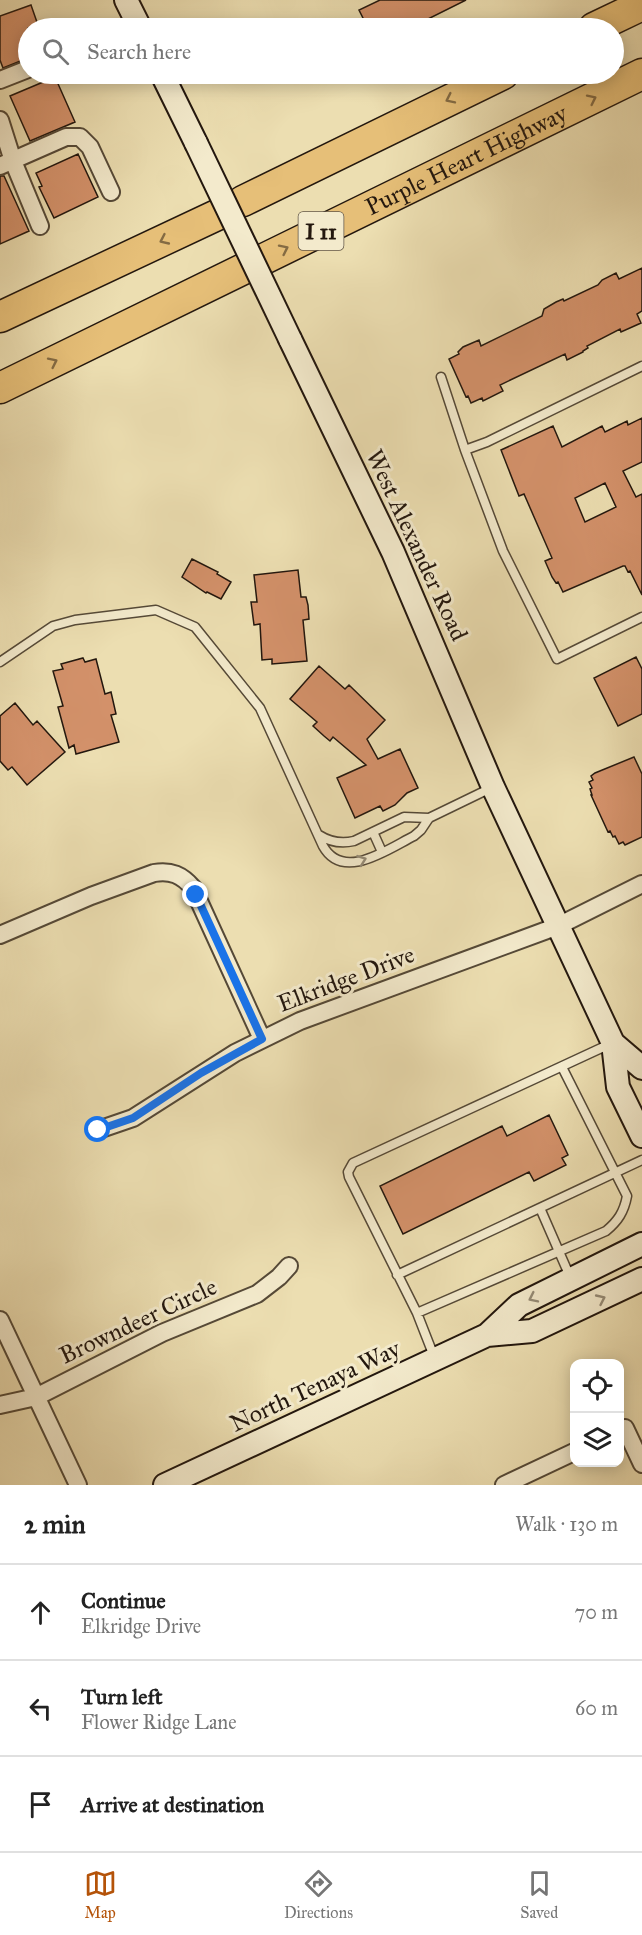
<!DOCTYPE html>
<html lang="en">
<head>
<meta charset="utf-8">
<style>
	:root { --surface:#fff; --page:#f2f2f2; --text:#222; --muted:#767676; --line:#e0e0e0; --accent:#b45309 }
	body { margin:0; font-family:"IM FELL Great Primer",serif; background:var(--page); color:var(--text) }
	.controls { position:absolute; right:18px; bottom:18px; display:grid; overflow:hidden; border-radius:12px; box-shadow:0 3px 15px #0003 }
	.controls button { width:54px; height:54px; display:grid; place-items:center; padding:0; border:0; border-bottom:2px solid var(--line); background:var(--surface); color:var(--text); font:30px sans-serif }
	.stop { position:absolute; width:18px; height:18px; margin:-14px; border:4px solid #1a73e8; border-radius:50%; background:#fff }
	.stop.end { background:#1a73e8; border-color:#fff; box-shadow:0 2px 6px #0008 }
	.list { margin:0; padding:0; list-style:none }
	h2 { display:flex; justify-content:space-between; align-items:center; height:78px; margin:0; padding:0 24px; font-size:26px }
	h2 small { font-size:20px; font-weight:400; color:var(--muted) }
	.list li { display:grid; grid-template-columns:39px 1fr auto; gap:18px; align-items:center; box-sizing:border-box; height:96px; padding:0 24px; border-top:2px solid var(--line) }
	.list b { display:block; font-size:22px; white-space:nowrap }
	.list p { margin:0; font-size:20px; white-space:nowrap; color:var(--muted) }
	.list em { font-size:20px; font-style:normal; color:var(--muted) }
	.icon { flex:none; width:33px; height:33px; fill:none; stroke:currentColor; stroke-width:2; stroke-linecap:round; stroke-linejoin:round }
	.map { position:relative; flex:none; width:642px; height:1485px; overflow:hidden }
	.search { position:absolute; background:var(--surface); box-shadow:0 3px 15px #0003; left:18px; right:18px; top:18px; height:66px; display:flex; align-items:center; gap:15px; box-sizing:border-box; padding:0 21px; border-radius:33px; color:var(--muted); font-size:22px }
	.sheet { height:366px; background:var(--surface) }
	nav { display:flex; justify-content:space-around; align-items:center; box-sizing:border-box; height:84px; border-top:2px solid var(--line); background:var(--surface); font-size:16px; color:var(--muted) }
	nav a { display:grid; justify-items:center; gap:3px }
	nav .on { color:var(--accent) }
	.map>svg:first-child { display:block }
	.building { fill:#d3916a; stroke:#23170e; stroke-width:1.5; fill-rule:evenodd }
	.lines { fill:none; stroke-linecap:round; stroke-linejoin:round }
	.lane-casing { stroke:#554937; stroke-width:11 }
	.street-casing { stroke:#554937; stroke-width:20 }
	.secondary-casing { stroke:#23170e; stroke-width:26 }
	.highway-casing { stroke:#23170e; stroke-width:33 }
	.lane { stroke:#f3eacc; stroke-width:8 }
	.street { stroke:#f3eacc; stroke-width:16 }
	.secondary { stroke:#f3eacc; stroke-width:22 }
	.highway { stroke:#e6bf78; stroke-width:30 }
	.secondary-bridge-casing { stroke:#23170e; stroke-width:26; stroke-linecap:butt }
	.secondary-bridge { stroke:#f3eacc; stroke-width:22 }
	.oneway { stroke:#846b43 }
	.oneway2 { stroke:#958b76 }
	.route { stroke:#1a73e8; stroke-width:8 }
	.labels { text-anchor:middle; stroke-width:6; stroke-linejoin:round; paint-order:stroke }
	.shield { fill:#f3eacc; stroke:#615647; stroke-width:1.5 }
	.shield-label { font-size:22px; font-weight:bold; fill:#23170e }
	.street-label { font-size:24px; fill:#23170e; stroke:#f3eacc }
</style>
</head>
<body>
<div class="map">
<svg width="642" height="1485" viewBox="0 0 642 1485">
	<rect width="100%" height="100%" fill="#ecdeb1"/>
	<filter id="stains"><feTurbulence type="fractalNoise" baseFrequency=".00333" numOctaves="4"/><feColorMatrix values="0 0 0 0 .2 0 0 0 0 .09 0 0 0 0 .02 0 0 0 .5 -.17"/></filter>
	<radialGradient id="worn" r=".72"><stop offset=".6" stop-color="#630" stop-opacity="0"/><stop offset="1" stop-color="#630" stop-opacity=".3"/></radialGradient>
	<path class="building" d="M380 0H466L410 28H368L359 10Z
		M31 5 39 28H28V58L3 68 0 60V16Z
		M55 77 75 122 30 141 10 96Z
		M78 154 98 197 54 218 39 187 42 186 36 173Z
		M0 176H4L29 231 0 244Z
		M642 268V311L637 314 641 323 621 332 620 329 587 346 588 348 583 351V352L567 360 565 354 500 385 503 391 483 401 482 398 471 403 468 396 466 397 449 359 459 354 458 352 463 347 479 340 481 346 542 316 544 309 556 302 563 299 564 301 598 285 602 280 616 273 619 279Z
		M642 418V462L623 471 636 497 642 494V595L630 571 628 572 625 566H623L563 592 558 582 556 583 552 577 545 561 552 558 524 494 519 496 501 450 553 426 562 447 602 426 605 432 627 421 628 425ZM605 483 616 507 585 522 575 498Z
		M192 559 218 572 217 574 231 582 221 599 207 592 206 593 182 577Z
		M298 570 301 597H306L308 605 309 619 303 620 307 661 272 664V659L262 660 260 624 254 625 251 602H257L254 575Z
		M636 657 642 669V714L618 726 594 678Z
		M83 658 85 662 96 659 105 694 111 692 116 714 111 715 119 742 76 754 74 745 69 748 58 707 63 706 53 671 63 669 61 664Z
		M319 666 345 689 349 685 385 720 367 739 378 759 400 749 418 788 407 793 395 805 383 811 380 806 355 818 337 778 366 765 333 737 330 741 324 736 313 726 317 722 290 699Z
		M15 703 33 725 37 721 65 752 27 785 12 767 8 770 0 761V716Z
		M634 757 642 774V837L625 845 623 842 619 844 615 836 613 837 610 831 608 832 591 795H592L590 789 592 788 589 782 593 780 591 776 595 773Z
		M549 1115 568 1155 562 1158 566 1165 534 1181 529 1172 403 1234 380 1186 502 1126 507 1136Z"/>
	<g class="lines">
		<defs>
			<path id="lane" d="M441 377 465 450 503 551 557 659 642 617
				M465 450 487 442 642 366
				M0 662 53 626 75 620 156 610 195 627 260 708 323 846C343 882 388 849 414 836L421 830 429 818 493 787
				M373 832 382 852
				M319 835C330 842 341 844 354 841L404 817 429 818
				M540 1208 571 1279
				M397 1275 642 1160
				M417 1313 606 1231C618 1221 624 1212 627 1196L562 1067
				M435 1359 417 1313 349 1177 348 1172 353 1163 610 1044"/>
			<path id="street" d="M0 80 28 69
				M0 120 13 161 40 226
				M0 166 66 137H80L90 147 111 192
				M0 935 91 896 154 873C171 870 182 875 193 888L262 1039
				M98 1130 133 1118 235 1053 300 1021 558 926 642 884
				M0 1320 78 1485
				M0 1405 36 1397 162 1333 257 1294 279 1277 289 1266
				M620 1430 625 1428 642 1464
				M504 1485 574 1452"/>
			<path id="secondary" d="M126 0 140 28
				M162 74 196 143
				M290 339 393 552 493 787 613 1043 618 1087 642 1136
				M613 1043 642 1068
				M487 1335 532 1331 642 1279
				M165 1485 487 1335 519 1305 642 1244"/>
			<g id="highway">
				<path d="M594 28 642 5"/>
				<path d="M243 201 503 74"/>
				<path d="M0 317 217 215"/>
				<path id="s1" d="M0 388 642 74"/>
			</g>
		</defs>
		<use href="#lane" class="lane-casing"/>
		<use href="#street" class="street-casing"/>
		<use href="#secondary" class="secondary-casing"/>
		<use href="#highway" class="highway-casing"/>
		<use href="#lane" class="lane"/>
		<use href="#street" class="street"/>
		<use href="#secondary" class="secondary"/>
		<use href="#highway" class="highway"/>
		<defs>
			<path id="secondary-bridge" d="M196 143 290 339"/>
		</defs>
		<use href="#secondary-bridge" class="secondary-bridge-casing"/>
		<use href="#secondary-bridge" class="secondary-bridge"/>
	</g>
	<defs><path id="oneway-chevron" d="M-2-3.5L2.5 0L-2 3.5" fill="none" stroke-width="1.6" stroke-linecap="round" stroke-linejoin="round" transform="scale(1.5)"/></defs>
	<g class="oneway">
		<use href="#oneway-chevron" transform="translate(450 99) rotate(154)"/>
		<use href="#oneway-chevron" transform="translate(592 99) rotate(-26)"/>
		<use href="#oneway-chevron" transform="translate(164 240) rotate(155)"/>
		<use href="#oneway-chevron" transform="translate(284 249) rotate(-26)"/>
		<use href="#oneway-chevron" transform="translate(53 362) rotate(-26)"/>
	</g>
	<g class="oneway2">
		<use href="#oneway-chevron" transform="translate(362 860) rotate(-20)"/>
		<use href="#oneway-chevron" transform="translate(533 1298) rotate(154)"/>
		<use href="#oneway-chevron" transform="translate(601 1299) rotate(-25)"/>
	</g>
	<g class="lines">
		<path class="route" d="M98 1130 133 1118 201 1073 262 1039 196 895"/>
	</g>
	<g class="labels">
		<rect class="shield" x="298.5" y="212" width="45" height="38" rx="4.5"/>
		<g class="shield-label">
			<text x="321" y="239">I 11</text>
		</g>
		<g class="street-label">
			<text dy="8" stroke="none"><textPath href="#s1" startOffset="519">Purple Heart Highway</textPath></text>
			<text transform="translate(417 545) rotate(65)" y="8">West Alexander Road</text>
			<text transform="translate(346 979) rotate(-21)" y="8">Elkridge Drive</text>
			<text transform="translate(138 1321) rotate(-25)" y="8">Browndeer Circle</text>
			<text transform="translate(315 1386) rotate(-25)" y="8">North Tenaya Way</text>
		</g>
	</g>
	<rect width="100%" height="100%" filter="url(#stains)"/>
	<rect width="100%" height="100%" fill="url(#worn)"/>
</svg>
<div class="controls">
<button><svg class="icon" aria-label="locate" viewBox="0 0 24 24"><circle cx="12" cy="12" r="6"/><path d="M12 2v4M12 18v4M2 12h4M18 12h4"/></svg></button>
<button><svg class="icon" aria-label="layers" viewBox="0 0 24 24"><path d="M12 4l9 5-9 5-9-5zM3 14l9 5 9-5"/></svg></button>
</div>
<div class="stop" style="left:98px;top:1130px"></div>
<div class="stop end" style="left:196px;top:895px"></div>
<div class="search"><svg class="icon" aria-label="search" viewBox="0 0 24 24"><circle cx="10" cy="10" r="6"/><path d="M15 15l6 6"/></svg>Search here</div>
</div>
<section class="sheet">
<h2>2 min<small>Walk · 130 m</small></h2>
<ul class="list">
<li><svg class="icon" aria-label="ahead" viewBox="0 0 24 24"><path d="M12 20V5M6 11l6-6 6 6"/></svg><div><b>Continue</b><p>Elkridge Drive</p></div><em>70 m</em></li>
<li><svg class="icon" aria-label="left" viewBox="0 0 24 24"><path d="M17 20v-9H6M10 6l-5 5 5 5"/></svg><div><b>Turn left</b><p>Flower Ridge Lane</p></div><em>60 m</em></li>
<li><svg class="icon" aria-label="arrive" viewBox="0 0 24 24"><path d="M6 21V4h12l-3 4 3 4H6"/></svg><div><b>Arrive at destination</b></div></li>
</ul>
</section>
<nav>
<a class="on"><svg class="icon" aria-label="map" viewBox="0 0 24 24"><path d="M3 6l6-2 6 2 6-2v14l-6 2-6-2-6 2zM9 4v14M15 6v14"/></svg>Map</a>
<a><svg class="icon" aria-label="directions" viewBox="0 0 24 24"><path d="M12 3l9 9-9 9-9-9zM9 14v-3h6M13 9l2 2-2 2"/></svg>Directions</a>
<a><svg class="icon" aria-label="saved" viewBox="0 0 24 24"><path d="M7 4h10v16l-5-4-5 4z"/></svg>Saved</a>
</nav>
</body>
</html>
